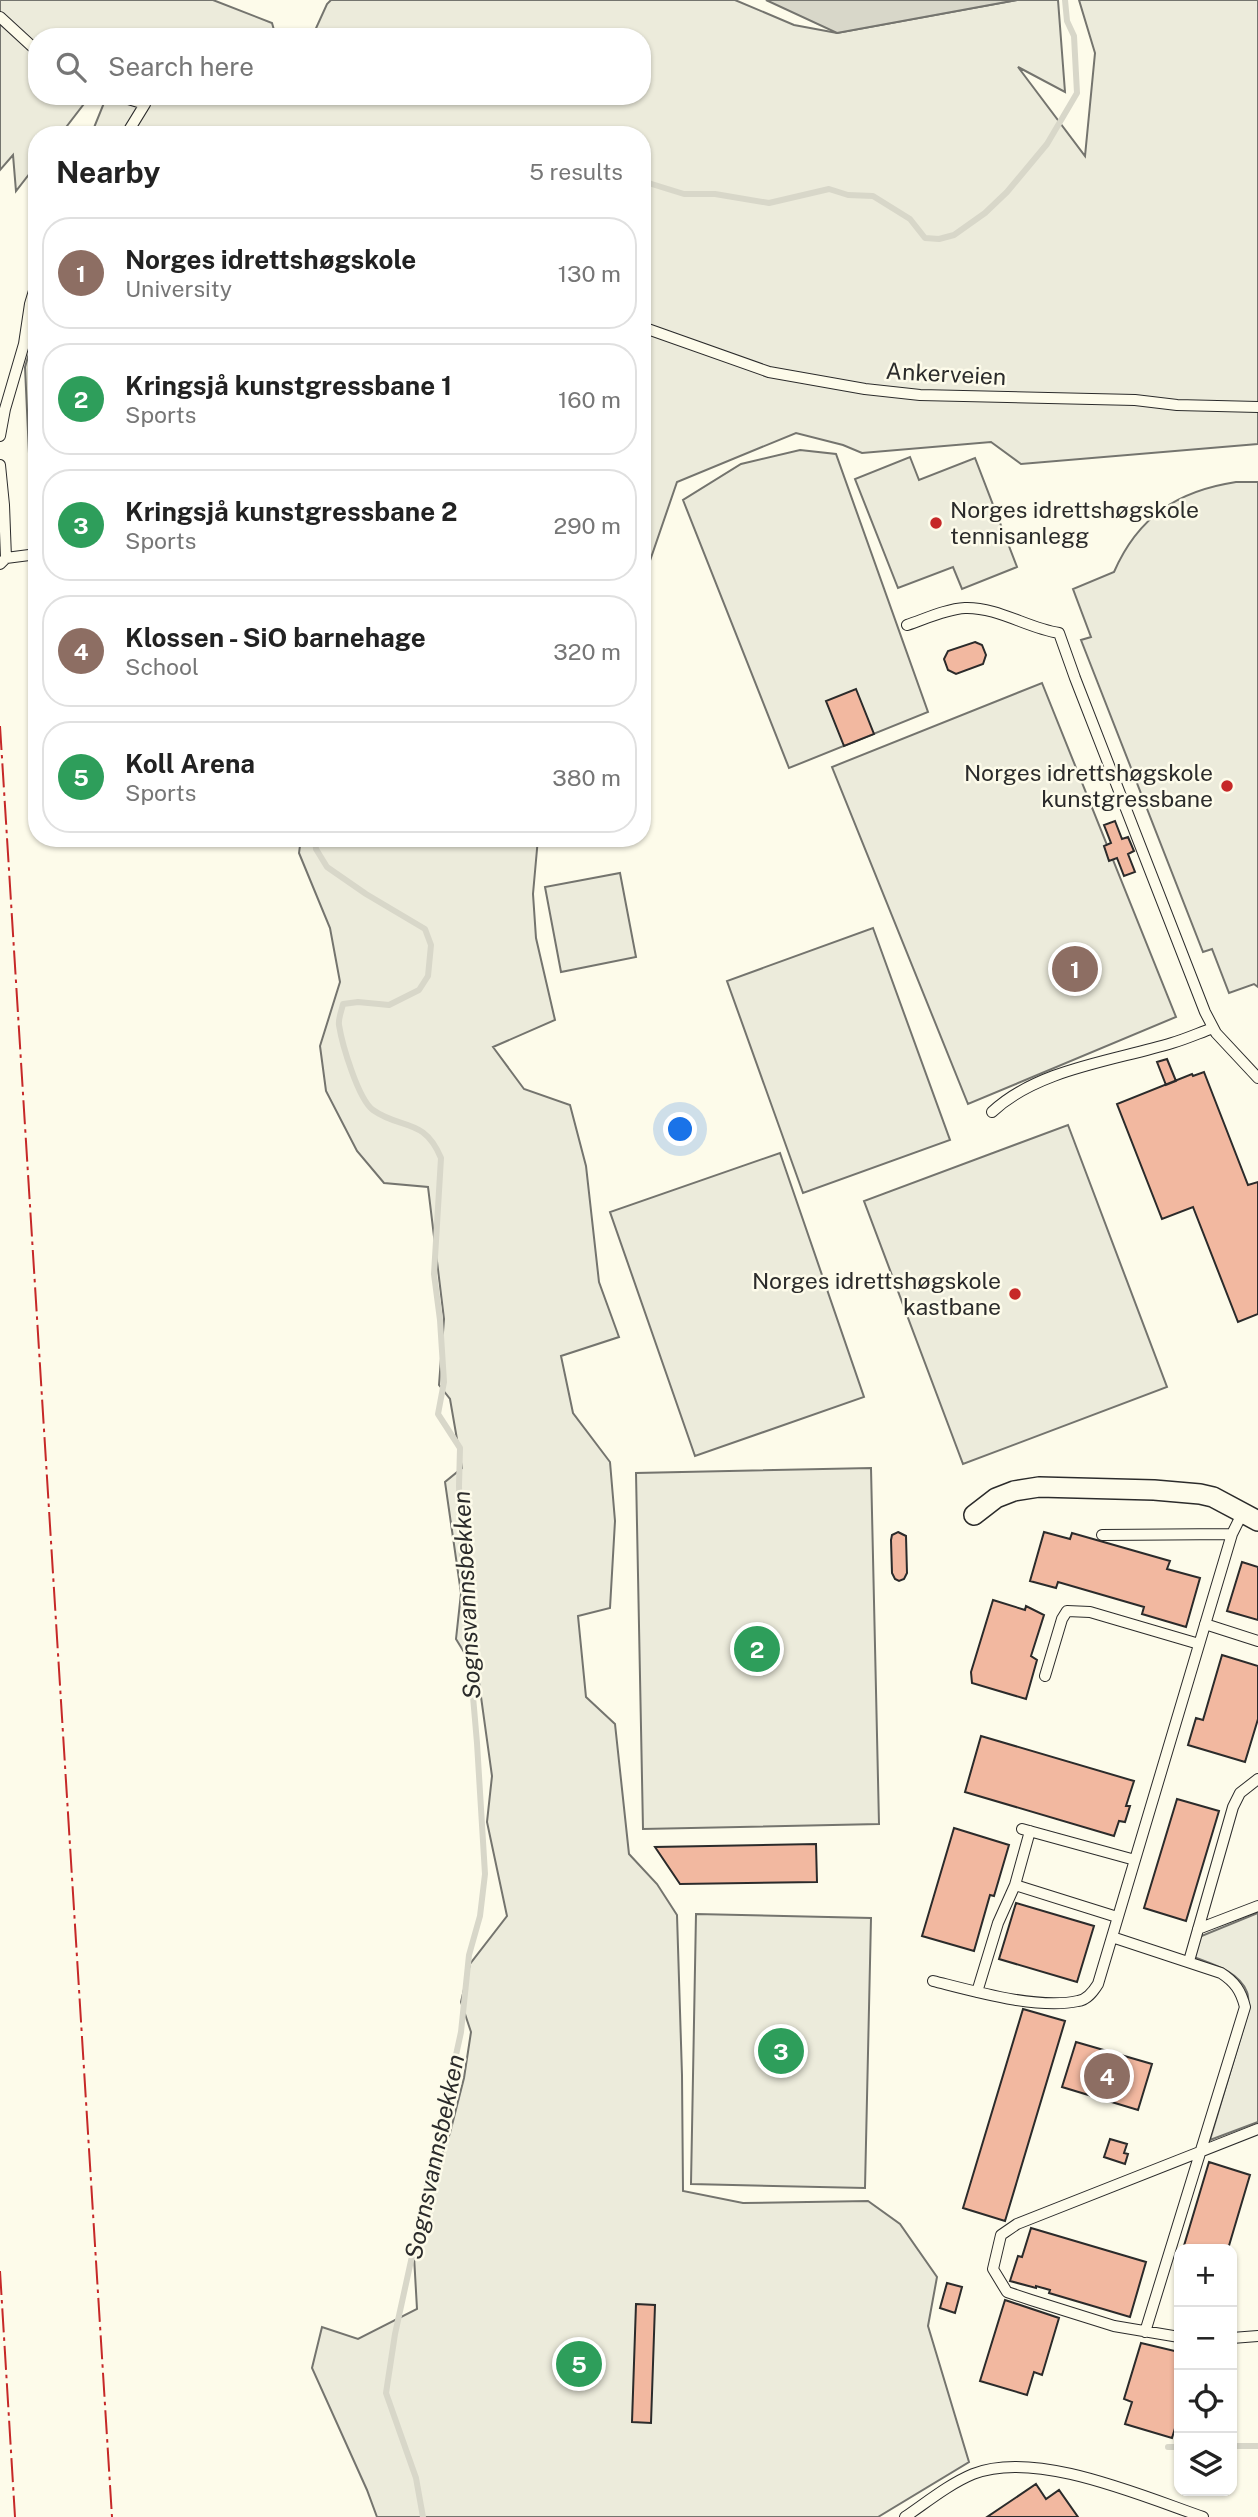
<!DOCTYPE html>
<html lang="en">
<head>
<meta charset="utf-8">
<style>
	:root { --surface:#fff; --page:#f2f2f2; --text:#222; --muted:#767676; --line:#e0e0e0; --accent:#2563eb }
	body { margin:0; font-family:"Public Sans",sans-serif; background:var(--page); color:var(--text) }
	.controls { position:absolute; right:21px; bottom:21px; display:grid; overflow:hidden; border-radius:14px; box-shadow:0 2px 5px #0004 }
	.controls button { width:63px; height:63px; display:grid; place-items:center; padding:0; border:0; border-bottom:2px solid var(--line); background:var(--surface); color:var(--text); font:35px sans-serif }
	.you { position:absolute; left:681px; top:1130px; width:24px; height:24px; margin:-18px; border:5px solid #fff; border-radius:50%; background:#1a73e8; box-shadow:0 0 0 10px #1a73e833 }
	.badge { display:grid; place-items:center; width:46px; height:46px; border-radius:50%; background:var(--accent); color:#fff; font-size:23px; font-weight:700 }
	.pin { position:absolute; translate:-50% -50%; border:4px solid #fff; box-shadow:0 2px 7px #0006 }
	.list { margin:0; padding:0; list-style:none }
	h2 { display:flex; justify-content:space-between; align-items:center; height:91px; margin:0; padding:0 28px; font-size:30px }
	h2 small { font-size:23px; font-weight:400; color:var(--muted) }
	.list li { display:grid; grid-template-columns:46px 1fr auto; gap:21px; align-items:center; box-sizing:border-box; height:112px; margin:0 14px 14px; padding:0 14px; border:2px solid var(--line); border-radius:28px }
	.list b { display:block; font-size:26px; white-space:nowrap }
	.list p { margin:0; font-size:23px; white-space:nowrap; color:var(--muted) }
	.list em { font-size:23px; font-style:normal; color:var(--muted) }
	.icon { flex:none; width:38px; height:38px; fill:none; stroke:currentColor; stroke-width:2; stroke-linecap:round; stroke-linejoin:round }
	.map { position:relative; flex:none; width:1258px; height:2517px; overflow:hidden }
	.search { position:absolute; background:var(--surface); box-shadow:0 2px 5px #0004; left:28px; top:28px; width:623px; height:77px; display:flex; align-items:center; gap:18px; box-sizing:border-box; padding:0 24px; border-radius:28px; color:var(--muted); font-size:26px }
	.panel { position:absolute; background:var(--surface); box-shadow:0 2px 5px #0004; left:28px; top:126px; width:623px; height:721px; border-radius:28px }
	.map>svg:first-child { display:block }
	.green { fill:#ecebdb; stroke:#74746e; stroke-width:2 }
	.water { fill:#d8d7c9; stroke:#74746e; stroke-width:2 }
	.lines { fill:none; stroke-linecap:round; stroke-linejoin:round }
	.stream { stroke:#d8d7c9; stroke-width:6 }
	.building { fill:#f2b8a0; stroke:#2b2b2b; stroke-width:2 }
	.lane-casing { stroke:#2b2b2b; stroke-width:12 }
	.street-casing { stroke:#2b2b2b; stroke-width:22 }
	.lane { stroke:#fdfbea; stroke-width:10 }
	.street { stroke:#fdfbea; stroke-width:19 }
	.power { stroke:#c62828; stroke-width:2; stroke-dasharray:24 5 3.5 5; stroke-linecap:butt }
	.poi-dot { fill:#c62828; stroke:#fdfbea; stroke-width:2.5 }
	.labels { text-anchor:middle; stroke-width:5; stroke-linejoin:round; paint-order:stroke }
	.street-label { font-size:23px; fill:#2b2b2b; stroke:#fdfbea }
	.poi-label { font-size:23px; fill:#2b2b2b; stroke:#fdfbea; text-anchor:end }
	.water-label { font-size:24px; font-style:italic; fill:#2b2b2b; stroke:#fdfbea }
</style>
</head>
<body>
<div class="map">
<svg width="1258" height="2517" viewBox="0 0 1258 2517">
	<rect width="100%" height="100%" fill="#fdfbea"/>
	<path class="green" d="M0 0H213L272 23 276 37H37V96H90L60 135H37V164L16 191 13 155 0 170Z
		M331 0H735L794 25 837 33 1017 0H1058L1065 92 1018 67 1085 156 1095 53 1079 0H1258V444L1021 464 991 442 862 453 843 445 796 433 677 482 642 584V135H91L104 103 98 96H642V37H312L327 4Z
		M37 326V487L30 475 25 367Z
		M800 450 836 454 928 712 789 768 683 500 741 464Z
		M910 457 919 480 975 458 1017 567 962 589 953 567 898 588 855 479Z
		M1236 482H1258V987L1254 984 1229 993 1212 949 1203 952 1081 640 1091 637 1073 589 1114 572C1138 517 1177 491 1236 482Z
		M1042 683 1176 1017 968 1104 832 767Z
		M301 838H538L533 894 536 938 555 1020 493 1047 524 1089 570 1105 586 1166 599 1282 619 1337 561 1356 573 1413 610 1462 615 1521 610 1608 578 1616 586 1697 615 1724 629 1854 657 1884 677 1915 682 2075 683 2191 743 2203 868 2201 900 2224 937 2277 928 2326 969 2462 878 2517H377L367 2490 312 2368 322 2327 358 2339 417 2309 413 2238 450 2133 464 2078 471 2032 461 2002 470 1964 507 1916 487 1822 492 1776 478 1675 456 1639 461 1593 445 1482 462 1468 450 1399 439 1385 444 1319 428 1187 384 1183 357 1151 326 1091 320 1046 340 982 330 928 299 853Z
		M620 873 636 957 561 972 545 887Z
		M873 928 950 1140 803 1193 727 981Z
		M1068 1125 1167 1387 963 1464 864 1201Z
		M780 1153 864 1397 695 1456 610 1212Z
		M871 1468 879 1824 643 1829 636 1473Z
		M1258 1913V2122L1210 2140 1249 2009C1248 2004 1249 1997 1247 1992 1239 1971 1212 1964 1194 1957L1199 1937Z
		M696 1914 871 1918 865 2188 691 2184Z"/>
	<path class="water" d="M766 0H1017L837 33Z"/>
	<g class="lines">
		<path class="stream" d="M561 135H570
			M642 181 684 194H715L769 203 829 189 848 195 873 196 910 219 925 238 939 239 954 235 985 213 1007 192 1047 144 1077 93 1074 36 1067 21 1065 0
			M315 838 316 849 327 867 366 894 425 929 431 945 428 976 419 990 389 1005 358 1002 343 1004C342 1010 338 1018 339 1025 342 1044 358 1099 373 1110 401 1130 424 1117 441 1158L434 1274 440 1320 444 1382 438 1414 460 1448 459 1486 463 1580 477 1743 485 1874 480 1916 469 1955 461 2032 395 2334 386 2393 416 2478 423 2517
			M1232 2446H1258
			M1168 2447H1179"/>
	</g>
	<path class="building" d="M975 642 982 645 986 655 983 664 956 674 948 670 944 659 948 651Z
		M856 689 874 734 844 746 826 701Z
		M1115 821 1122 839 1128 837 1134 851 1128 854 1135 872 1124 876 1117 858 1109 861 1104 846 1111 843 1104 825Z
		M1167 1059 1176 1081 1166 1085 1157 1062Z
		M1204 1072 1248 1185 1258 1182V1314L1238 1322 1193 1207 1162 1219 1117 1104 1192 1074 1193 1076Z
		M898 1532 906 1536 907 1573 904 1579 899 1581 895 1579 892 1573 891 1540 892 1535Z
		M1044 1532 1070 1539 1072 1533 1170 1561 1167 1569 1200 1578 1186 1627 1142 1614 1144 1607 1058 1582 1056 1588 1030 1581Z
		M1242 1562 1258 1567V1620L1227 1611Z
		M993 1600 1025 1610 1026 1606 1044 1615 1031 1656 1037 1660 1026 1699 972 1683 971 1672Z
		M1222 1655 1258 1666V1719L1245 1762 1188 1745 1196 1718 1203 1720Z
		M981 1736 1134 1781 1126 1806H1130L1125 1822 1119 1821 1114 1836 965 1792Z
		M1177 1799 1219 1811 1186 1921 1144 1908Z
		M954 1828 1009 1845 994 1896 990 1895 974 1951 922 1936Z
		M816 1844 817 1882 680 1884 655 1847Z
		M1016 1903 1094 1926 1077 1982 999 1959Z
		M1023 2009 1065 2021 1005 2221 963 2208Z
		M1076 2042 1152 2064 1138 2110 1062 2087Z
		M1110 2139 1127 2144 1124 2153 1128 2154 1125 2164 1104 2157Z
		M1209 2162 1250 2175 1228 2249H1183Z
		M1031 2228 1146 2262 1130 2317 1049 2293 1050 2290 1036 2286V2288L1010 2281 1018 2256 1022 2257Z
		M947 2283 962 2287 955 2313 940 2308Z
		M1005 2300 1059 2318 1042 2375 1034 2372 1027 2395 980 2381Z
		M636 2304 655 2305 651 2423 632 2422Z
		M1141 2343 1179 2352V2415L1172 2438 1125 2424 1132 2402 1124 2399Z
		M1036 2484 1046 2499 1059 2490 1078 2517H987Z"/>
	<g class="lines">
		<defs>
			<path id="lane" d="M0 17 37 51
				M118 96 145 104 126 135
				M642 327 769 372 865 389 920 395 1135 400 1177 405 1258 407
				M0 436 5 409 24 344 30 304 37 281
				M0 465 4 505 6 558
				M0 564 6 558 37 554
				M907 625C925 619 946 609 965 608 998 607 1027 628 1059 633L1075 678 1205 1012 1216 1033 1258 1078
				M992 1112C1038 1069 1113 1061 1172 1043 1186 1039 1199 1033 1213 1028
				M1102 1535 1232 1534
				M1205 1624 1258 1641
				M1045 1676 1062 1619 1067 1611 1090 1612 1199 1644
				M1022 1829 1135 1860
				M1015 1885 1117 1917
				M1198 1929 1258 1906
				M1112 1937 1221 1973C1235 1982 1241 1991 1245 2007L1145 2332
				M1189 1961 1233 1807 1240 1793 1258 1779
				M933 1981C973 1991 1038 2010 1078 2001 1087 2000 1093 1992 1098 1984L1232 1534 1242 1514
				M977 1992 998 1923 1015 1885 1030 1831
				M1179 2337 1114 2326 1031 2300 1007 2292 993 2269 1001 2235 1017 2224 1258 2129
				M1232 2338 1258 2336
				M905 2517C927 2502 949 2484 973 2474 1035 2449 1142 2496 1203 2517"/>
			<path id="street" d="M974 1515 996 1498 1014 1491 1039 1487 1154 1490 1200 1494 1213 1497 1258 1521"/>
		</defs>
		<use href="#lane" class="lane-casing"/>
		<use href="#street" class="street-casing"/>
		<use href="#lane" class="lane"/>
		<use href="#street" class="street"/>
		<path class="power" d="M0 726 112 2517
			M0 2271 15 2517"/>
	</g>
	<g class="poi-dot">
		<circle cx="936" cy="523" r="7"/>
		<circle cx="1227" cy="786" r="7"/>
		<circle cx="1015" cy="1294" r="7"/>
	</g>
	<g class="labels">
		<g class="street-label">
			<text transform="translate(946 374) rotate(3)" y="8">Ankerveien</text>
		</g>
		<g class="poi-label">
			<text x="950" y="518" text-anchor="start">Norges idrettshøgskole<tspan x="950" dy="26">tennisanlegg</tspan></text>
			<text x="1213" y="781">Norges idrettshøgskole<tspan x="1213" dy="26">kunstgressbane</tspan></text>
			<text x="1001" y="1289">Norges idrettshøgskole<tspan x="1001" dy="26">kastbane</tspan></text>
		</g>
		<g class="water-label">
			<text transform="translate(467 1595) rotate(-93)" y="8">Sognsvannsbekken</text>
			<text transform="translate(435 2157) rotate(-78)" y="8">Sognsvannsbekken</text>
		</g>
	</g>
</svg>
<div class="controls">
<button>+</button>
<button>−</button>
<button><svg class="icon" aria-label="locate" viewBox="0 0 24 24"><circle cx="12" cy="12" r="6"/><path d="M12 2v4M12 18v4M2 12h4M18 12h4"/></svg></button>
<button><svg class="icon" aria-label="layers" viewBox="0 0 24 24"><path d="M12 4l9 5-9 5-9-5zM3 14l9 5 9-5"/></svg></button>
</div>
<div class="you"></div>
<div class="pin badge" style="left:1075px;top:969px;background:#8d6e63">1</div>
<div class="pin badge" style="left:757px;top:1649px;background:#2e9e5b">2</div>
<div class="pin badge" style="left:781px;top:2051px;background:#2e9e5b">3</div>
<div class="pin badge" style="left:1107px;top:2076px;background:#8d6e63">4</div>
<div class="pin badge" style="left:579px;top:2364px;background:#2e9e5b">5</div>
<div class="search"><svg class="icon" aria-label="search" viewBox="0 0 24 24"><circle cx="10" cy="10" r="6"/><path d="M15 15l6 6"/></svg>Search here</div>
<section class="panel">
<h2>Nearby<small>5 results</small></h2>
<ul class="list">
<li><span class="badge" style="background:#8d6e63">1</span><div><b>Norges idrettshøgskole</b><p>University</p></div><em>130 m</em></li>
<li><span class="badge" style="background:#2e9e5b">2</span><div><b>Kringsjå kunstgressbane 1</b><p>Sports</p></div><em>160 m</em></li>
<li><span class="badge" style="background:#2e9e5b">3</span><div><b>Kringsjå kunstgressbane 2</b><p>Sports</p></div><em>290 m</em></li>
<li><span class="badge" style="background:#8d6e63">4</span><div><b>Klossen - SiO barnehage</b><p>School</p></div><em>320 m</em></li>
<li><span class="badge" style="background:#2e9e5b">5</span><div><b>Koll Arena</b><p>Sports</p></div><em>380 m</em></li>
</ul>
</section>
</div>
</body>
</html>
